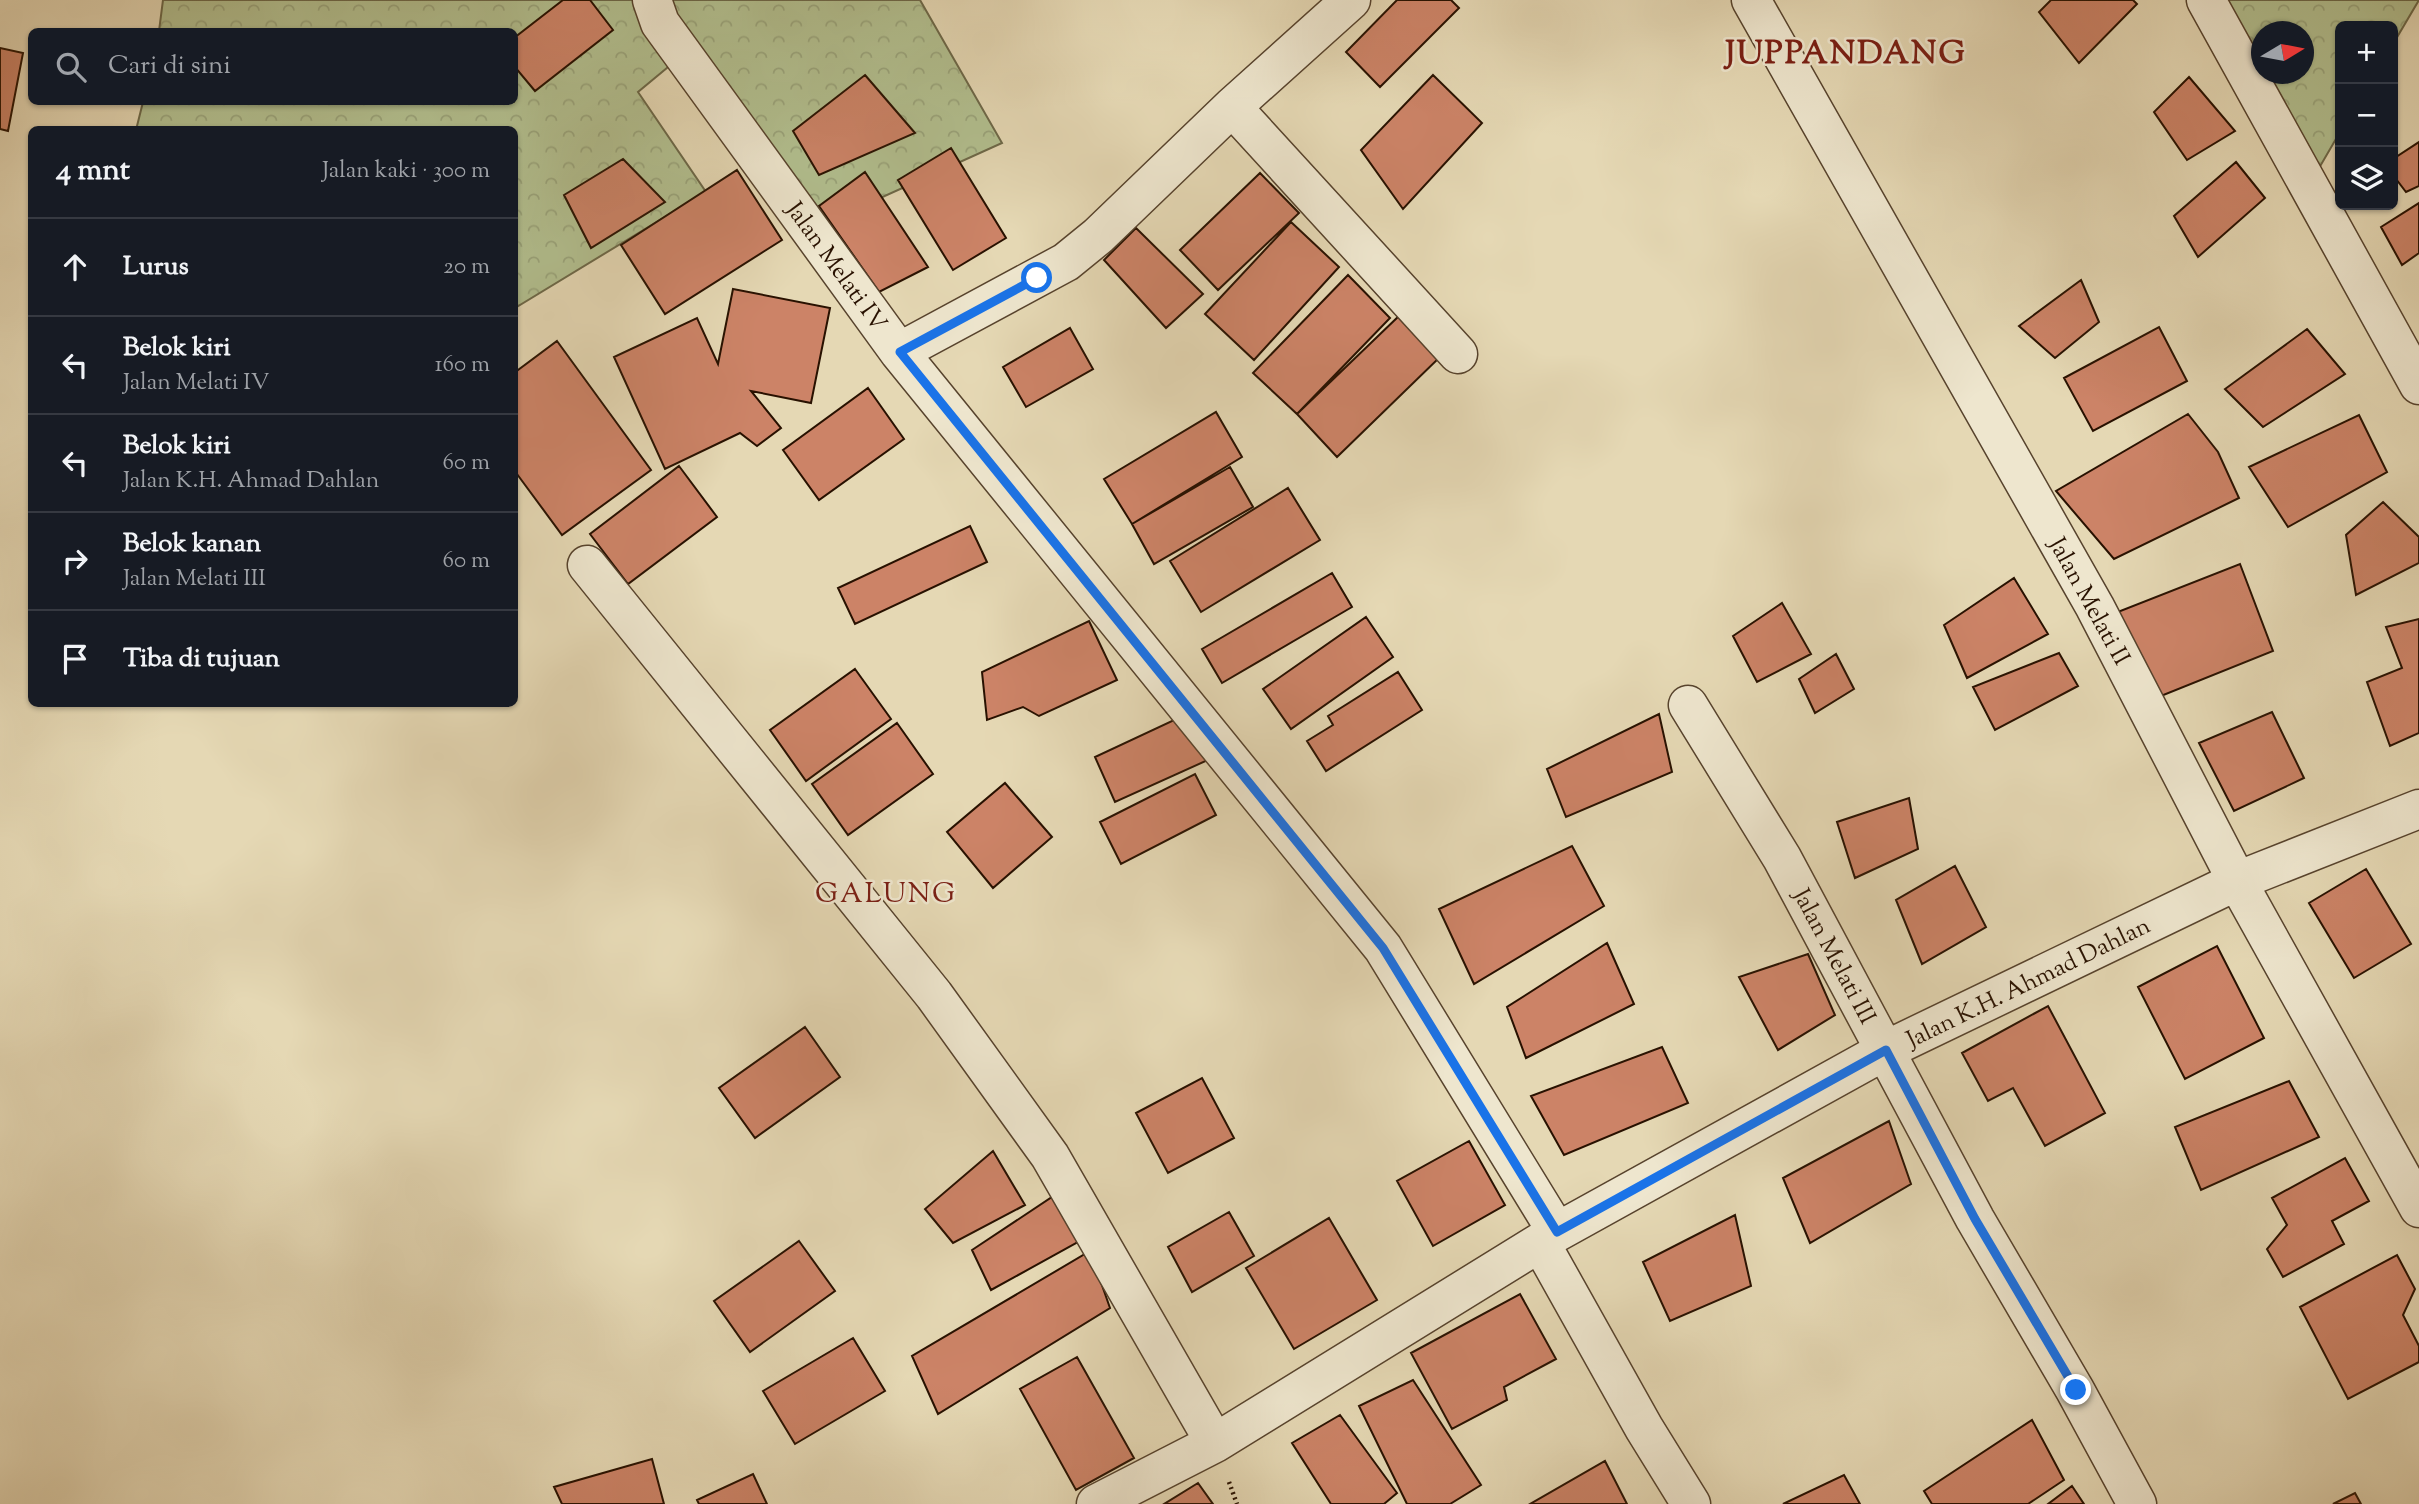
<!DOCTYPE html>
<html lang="id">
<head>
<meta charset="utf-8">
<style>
	:root { --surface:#171b24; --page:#20242c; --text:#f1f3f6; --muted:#9ea1a6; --line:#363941 }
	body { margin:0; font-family:"Sorts Mill Goudy",serif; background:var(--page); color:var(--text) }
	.controls { position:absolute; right:21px; top:21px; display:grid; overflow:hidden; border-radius:10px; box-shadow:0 2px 5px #0004 }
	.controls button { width:63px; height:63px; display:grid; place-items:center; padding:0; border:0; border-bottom:2px solid var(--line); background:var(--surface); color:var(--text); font:35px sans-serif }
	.compass { position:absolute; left:2251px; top:21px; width:63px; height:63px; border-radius:50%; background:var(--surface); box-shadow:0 2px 5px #0004; rotate:80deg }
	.stop { position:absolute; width:21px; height:21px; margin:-16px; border:5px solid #1a73e8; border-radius:50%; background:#fff }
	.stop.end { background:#1a73e8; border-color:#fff; box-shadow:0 2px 7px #0008 }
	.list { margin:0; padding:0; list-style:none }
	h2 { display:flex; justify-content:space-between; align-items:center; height:91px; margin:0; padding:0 28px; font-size:30px }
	h2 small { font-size:23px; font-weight:400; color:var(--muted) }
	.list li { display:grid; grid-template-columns:46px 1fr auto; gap:21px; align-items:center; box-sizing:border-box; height:98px; padding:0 28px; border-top:2px solid var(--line) }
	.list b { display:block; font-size:26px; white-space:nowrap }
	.list p { margin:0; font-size:23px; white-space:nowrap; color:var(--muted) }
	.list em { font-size:23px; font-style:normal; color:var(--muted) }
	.icon { flex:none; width:38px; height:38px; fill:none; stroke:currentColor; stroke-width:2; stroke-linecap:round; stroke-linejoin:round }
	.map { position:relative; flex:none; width:2419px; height:1504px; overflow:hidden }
	.search { position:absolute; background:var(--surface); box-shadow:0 2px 5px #0004; left:28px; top:28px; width:490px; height:77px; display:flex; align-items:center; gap:18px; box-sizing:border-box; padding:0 24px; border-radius:10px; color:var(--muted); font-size:26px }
	.panel { position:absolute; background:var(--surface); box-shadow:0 2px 5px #0004; left:28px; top:126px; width:490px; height:581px; border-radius:10px }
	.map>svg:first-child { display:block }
	.forest { fill:url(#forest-crowns); stroke:#6d6848; stroke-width:2 }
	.building { fill:#cc8367; stroke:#281100; stroke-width:2 }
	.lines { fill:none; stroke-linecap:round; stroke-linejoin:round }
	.street-casing { stroke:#57432d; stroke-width:41 }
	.path { stroke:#281100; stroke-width:4.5; stroke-dasharray:2 3.5; stroke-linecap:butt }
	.street { stroke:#eee6ce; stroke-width:38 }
	.route { stroke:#1a73e8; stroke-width:9 }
	.labels { text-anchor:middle; stroke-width:5; stroke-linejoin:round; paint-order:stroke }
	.street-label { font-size:24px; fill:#281100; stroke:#eee6ce }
	.quarter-label { font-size:28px; letter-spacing:2px; fill:#7a1f14; stroke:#eee6ce }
	.district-label { font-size:32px; font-weight:bold; letter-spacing:2px; fill:#7a1f14; stroke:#eee6ce }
</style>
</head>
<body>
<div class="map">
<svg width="2419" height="1504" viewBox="0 0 2419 1504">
	<defs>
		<pattern id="forest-crowns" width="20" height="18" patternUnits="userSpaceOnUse" patternTransform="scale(1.75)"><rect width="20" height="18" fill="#b2bf8f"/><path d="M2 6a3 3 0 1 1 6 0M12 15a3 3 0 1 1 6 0" fill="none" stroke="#99a37a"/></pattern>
	</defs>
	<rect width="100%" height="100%" fill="#e5d8b4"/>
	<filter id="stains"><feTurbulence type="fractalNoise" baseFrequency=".00286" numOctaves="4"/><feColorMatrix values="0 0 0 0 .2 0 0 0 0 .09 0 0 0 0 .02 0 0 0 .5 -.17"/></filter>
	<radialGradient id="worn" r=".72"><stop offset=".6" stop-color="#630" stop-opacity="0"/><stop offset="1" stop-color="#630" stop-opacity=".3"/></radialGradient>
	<path class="forest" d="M163 0H920L1002 143 803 233 691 48 638 92 706 192 515 308 514 130H136L143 102H514V32L159 31Z
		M2223 0H2419L2393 44V26H2340V132L2315 175 2262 74H2304V32H2262L2261 73Z"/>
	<path class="building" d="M563 0H590L613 30 535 91 514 66V38Z
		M1397 0H1451L1459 8 1380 87 1346 52Z
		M2051 0H2133L2137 4 2079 63 2039 12Z
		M0 48 23 53 8 131 0 129Z
		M865 75 915 133 819 175 793 131Z
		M1433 75 1482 123 1403 209 1361 150Z
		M2189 77 2235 131 2187 160 2154 112Z
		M2419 142V186L2406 192 2393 175V159Z
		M951 148 1006 238 953 270 898 180Z
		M623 159 665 202 591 248 564 195Z
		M2236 162 2265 198 2198 257 2174 216Z
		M737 170 782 240 665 314 621 245Z
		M865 172 928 267 879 292 819 206Z
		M1260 173 1299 213 1218 290 1180 250Z
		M2419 203V253L2402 265 2381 227Z
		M1291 222 1339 267 1254 360 1205 314Z
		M1136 228 1203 294 1166 328 1104 260Z
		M1348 275 1390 318 1297 414 1253 373Z
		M2081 280 2099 322 2055 358 2019 326Z
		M733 289 830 308 811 403 751 391 781 428 757 446 740 433 665 469 614 357 697 318 718 364Z
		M1401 314 1441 356 1337 457 1297 414Z
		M2159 327 2187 381 2093 431 2064 378Z
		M1070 328 1093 369 1026 407 1003 367Z
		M2307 329 2345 374 2263 427 2225 389Z
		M557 341 651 470 562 535 514 470V373Z
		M868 388 904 439 819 500 783 450Z
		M1216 412 1242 457 1132 524 1104 479Z
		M2188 414 2218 452 2239 498 2114 559 2056 491Z
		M2359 415 2387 472 2288 527 2249 467Z
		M679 466 717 517 628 584 590 534Z
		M1230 467 1253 507 1154 564 1132 524Z
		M1288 488 1320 540 1201 612 1170 561Z
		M2383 502 2419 537V563L2356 595 2346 535Z
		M970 526 987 562 855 624 838 588Z
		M2240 564 2273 651 2151 700 2105 617Z
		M1332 573 1352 607 1222 683 1202 649Z
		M2014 578 2048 634 1967 678 1944 625Z
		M1782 603 1811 654 1757 682 1733 636Z
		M1366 617 1393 657 1291 729 1263 689Z
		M2419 619V733L2390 746 2367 682 2402 668 2386 627Z
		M1089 621 1117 680 1039 716 1023 707 987 720 982 672Z
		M2059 653 2078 686 1995 730 1973 687Z
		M1836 654 1854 689 1815 713 1799 679Z
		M855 669 891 719 806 781 770 730Z
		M1398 672 1422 710 1326 771 1307 741 1333 725 1328 716Z
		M2272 712 2304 778 2234 811 2199 743Z
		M1189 713 1210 759 1115 802 1095 757Z
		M1659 714 1672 772 1566 817 1547 769Z
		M897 723 933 774 848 835 812 784Z
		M1195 774 1216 815 1121 864 1100 822Z
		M1005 783 1052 837 993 888 947 832Z
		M1909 798 1918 849 1855 878 1837 822Z
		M1572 846 1604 906 1474 984 1439 909Z
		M1955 866 1986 927 1922 964 1896 900Z
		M2366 869 2411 944 2354 978 2309 903Z
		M1607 943 1634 1004 1526 1058 1507 1007Z
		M2217 946 2264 1038 2185 1079 2138 987Z
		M1808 954 1835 1015 1778 1050 1739 977Z
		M2048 1006 2105 1113 2045 1146 2013 1088 1988 1101 1962 1053Z
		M805 1027 840 1077 755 1138 719 1088Z
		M1662 1047 1688 1103 1564 1155 1531 1096Z
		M1202 1078 1234 1138 1168 1173 1136 1113Z
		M2289 1081 2319 1137 2201 1190 2175 1127Z
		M1889 1121 1911 1184 1810 1243 1783 1178Z
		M1469 1141 1505 1205 1433 1246 1397 1181Z
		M993 1151 1025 1205 953 1243 925 1209Z
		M2345 1158 2369 1201 2332 1221 2344 1244 2283 1277 2267 1249 2287 1225 2272 1198Z
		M1052 1197 1080 1241 991 1290 972 1250Z
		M1229 1212 1254 1256 1192 1292 1168 1247Z
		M1735 1215 1751 1286 1670 1321 1643 1262Z
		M1329 1218 1377 1300 1294 1349 1246 1268Z
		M799 1241 835 1291 750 1352 714 1301Z
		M1090 1251 1110 1308 938 1414 912 1356Z
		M2397 1255 2415 1289 2403 1315 2419 1346V1362L2348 1399 2300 1307Z
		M1520 1294 1556 1359 1504 1387 1507 1400 1452 1429 1411 1353Z
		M853 1338 885 1391 795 1444 763 1391Z
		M1077 1357 1134 1458 1076 1490 1020 1389Z
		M1413 1380 1481 1485 1450 1504H1407L1359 1406Z
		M1340 1415 1397 1493 1384 1504H1331L1292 1443Z
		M2032 1420 2064 1480 2028 1504H1932L1924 1491Z
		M652 1459 664 1504H562L554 1487Z
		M1605 1461 1627 1504H1530Z
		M753 1474 767 1504H699L697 1500Z
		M1844 1475 1860 1504H1783Z
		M1198 1483 1213 1504H1164Z
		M2072 1486 2084 1504H2048Z
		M2355 1493 2361 1504H2333Z"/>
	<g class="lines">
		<defs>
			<path id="street" d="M652 0 660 23 899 352 1383 948 1557 1232
				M1751 0 2095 607 2237 881 2419 1208
				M2206 0 2419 385
				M1232 107 1458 354
				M899 352 1066 262 1098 236 1232 107 1351 0
				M587 565 934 995 1050 1156 1215 1443 1557 1232 1886 1050 2237 881 2419 809
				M1688 705 1782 858 1975 1219 2075 1390 2137 1504
				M1541 1244 1644 1428 1691 1504
				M1096 1504 1215 1443"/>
		</defs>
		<use href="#street" class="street-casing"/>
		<path class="path" d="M1229 1482 1237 1504"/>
		<use href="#street" class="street"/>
	</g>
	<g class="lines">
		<path class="route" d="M1037 278 900 352 1383 948 1557 1232 1886 1050 1975 1219 2076 1390"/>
	</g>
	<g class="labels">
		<g class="street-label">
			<text transform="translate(837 266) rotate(54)" y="8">Jalan Melati IV</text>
			<text transform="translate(2090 601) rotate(61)" y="8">Jalan Melati II</text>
			<text transform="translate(1835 956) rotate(62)" y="8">Jalan Melati III</text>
			<text transform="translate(2028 982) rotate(-26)" y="8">Jalan K.H. Ahmad Dahlan</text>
		</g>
		<g class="quarter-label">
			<text x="886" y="902">GALUNG</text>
		</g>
		<g class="district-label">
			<text x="1846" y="63">JUPPANDANG</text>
		</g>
	</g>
	<rect width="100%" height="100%" filter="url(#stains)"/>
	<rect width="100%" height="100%" fill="url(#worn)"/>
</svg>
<div class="controls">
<button>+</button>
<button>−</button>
<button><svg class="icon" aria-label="layers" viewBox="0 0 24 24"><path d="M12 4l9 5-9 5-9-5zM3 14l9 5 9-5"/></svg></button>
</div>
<svg class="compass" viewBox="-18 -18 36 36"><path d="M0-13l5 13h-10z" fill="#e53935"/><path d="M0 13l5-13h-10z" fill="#9ea1a6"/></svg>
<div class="stop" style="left:1037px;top:278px"></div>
<div class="stop end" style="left:2076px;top:1390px"></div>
<div class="search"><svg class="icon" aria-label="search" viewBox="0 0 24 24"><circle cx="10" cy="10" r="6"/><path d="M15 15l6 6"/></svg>Cari di sini</div>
<section class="panel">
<h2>4 mnt<small>Jalan kaki · 300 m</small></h2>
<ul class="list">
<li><svg class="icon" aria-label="ahead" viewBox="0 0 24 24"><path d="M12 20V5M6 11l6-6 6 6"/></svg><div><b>Lurus</b></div><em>20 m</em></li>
<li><svg class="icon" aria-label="left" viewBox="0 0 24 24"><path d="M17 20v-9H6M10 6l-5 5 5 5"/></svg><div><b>Belok kiri</b><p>Jalan Melati IV</p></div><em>160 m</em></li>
<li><svg class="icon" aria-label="left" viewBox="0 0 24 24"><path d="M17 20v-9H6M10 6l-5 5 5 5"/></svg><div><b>Belok kiri</b><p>Jalan K.H. Ahmad Dahlan</p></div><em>60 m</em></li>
<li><svg class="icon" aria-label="right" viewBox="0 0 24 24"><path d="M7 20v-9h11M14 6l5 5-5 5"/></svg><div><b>Belok kanan</b><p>Jalan Melati III</p></div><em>60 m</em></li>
<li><svg class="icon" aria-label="arrive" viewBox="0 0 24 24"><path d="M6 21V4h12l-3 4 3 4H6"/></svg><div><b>Tiba di tujuan</b></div></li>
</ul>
</section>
</div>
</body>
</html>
